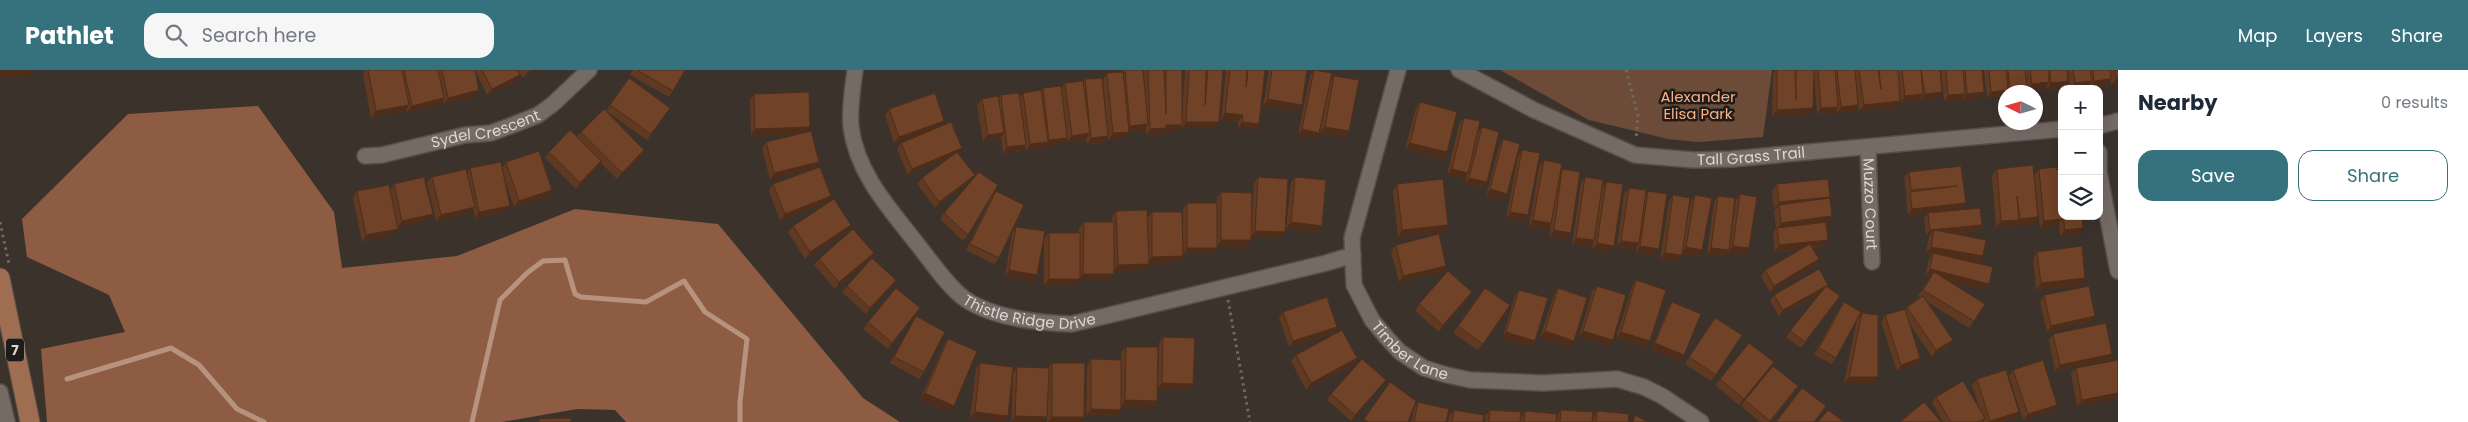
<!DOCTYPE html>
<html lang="en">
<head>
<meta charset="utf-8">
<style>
	:root { --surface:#fff; --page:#f6f6f7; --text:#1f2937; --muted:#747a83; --line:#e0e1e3; --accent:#36727d }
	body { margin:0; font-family:Poppins,sans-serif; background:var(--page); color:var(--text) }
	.controls { position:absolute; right:15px; top:15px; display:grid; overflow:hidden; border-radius:10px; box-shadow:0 5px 20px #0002 }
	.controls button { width:45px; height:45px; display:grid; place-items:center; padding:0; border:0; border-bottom:1px solid var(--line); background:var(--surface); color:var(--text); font:25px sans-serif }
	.compass { position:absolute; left:1998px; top:15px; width:45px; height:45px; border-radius:50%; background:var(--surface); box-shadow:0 5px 20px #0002; rotate:275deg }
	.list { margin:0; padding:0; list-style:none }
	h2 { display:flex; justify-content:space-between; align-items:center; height:65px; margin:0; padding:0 20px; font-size:21px }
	h2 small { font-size:16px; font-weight:400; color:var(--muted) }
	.actions { display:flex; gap:10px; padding:15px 20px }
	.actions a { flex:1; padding:11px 0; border:1px solid var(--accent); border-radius:15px; text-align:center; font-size:18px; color:var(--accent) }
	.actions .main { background:var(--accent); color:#fff }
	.icon { flex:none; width:28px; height:28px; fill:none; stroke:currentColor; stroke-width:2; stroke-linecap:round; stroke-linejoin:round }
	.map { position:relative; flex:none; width:2118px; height:352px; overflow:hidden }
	header { display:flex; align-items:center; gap:30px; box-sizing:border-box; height:70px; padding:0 25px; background:var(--accent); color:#fff }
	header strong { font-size:24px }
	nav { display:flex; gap:28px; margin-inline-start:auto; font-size:18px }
	.search { width:350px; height:45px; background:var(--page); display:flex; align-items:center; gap:12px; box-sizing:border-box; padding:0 18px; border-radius:15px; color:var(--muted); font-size:19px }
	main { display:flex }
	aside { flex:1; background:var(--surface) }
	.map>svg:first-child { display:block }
	.green { fill:#6c4b39 }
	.forest { fill:#8d5c42 }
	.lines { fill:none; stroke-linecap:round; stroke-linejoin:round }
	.stream { stroke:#b7927e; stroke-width:5 }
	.minor-casing { stroke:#574e4a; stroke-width:18 }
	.major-casing { stroke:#574e4a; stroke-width:21 }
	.path { stroke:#716963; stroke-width:3; stroke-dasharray:2.5 4; stroke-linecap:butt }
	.minor { stroke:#766a64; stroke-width:15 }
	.major { stroke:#9f6d51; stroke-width:19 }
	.wall { fill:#603922 }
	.shaded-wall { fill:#4e2e1b }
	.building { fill:#704227; stroke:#4e2e1b }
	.labels { text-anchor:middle; stroke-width:5; stroke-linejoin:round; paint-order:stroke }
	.shield { fill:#1f1b18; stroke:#a49f9b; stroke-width:1 }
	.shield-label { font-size:14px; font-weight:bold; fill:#ddd7d3 }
	.park-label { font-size:15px; fill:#fcb086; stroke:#1f1b18 }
	.street-label { font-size:15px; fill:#ddd7d3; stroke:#1f1b18 }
</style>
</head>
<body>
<header>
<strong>Pathlet</strong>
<div class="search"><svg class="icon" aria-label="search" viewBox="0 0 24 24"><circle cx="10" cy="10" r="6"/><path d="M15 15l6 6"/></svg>Search here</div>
<nav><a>Map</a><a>Layers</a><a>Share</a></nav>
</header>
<main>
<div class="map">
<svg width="2118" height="352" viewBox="0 0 2118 352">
	<rect width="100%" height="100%" fill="#3c322c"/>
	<path class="green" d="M1500 0H1772L1763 67 1698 72 1668 69 1589 50Z"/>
	<path class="forest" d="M258 36 334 142 342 198 457 186 575 139 718 154 863 328 900 352H626L615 340 577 339 502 352H47L41 279 125 262 109 225 27 187 22 149 128 44Z"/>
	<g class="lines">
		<path class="stream" d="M67 309 171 278 199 295 237 339 264 352
			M472 352 500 230 527 203 543 191 565 190 575 224 581 227 646 232 684 211 705 242 747 269 740 332V352"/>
		<defs>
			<g id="minor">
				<path id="s1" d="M855 0C853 18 849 38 851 57 857 104 890 139 918 175 931 191 948 217 965 229 993 248 1039 253 1072 254L1326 193 1353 185"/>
				<path id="s2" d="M1398 0 1352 168 1354 215 1372 250 1387 268 1400 282 1424 298 1447 305 1470 310 1543 313 1617 309 1644 317 1662 326 1701 352"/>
				<path id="s3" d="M1459 0 1534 40 1635 85 1694 90 1732 89 2062 59"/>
				<path d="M2099 56 2118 51"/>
				<path id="s4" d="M1868 78 1872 192"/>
				<path d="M2099 82V102L2118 201"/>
				<path id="s5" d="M365 86 382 85 465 65 491 63 510 56 538 45 553 34 589 0"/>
				<path d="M0 322 7 352"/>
			</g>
			<path id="major" d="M0 208 30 352"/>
		</defs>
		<use href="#minor" class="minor-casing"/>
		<use href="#major" class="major-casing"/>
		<path class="path" d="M1626 0 1638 46 1636 69
			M0 152 9 194
			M1228 230 1250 352"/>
		<use href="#minor" class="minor"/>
		<use href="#major" class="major"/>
	</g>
	<path class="wall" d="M366 0H475V27L444 34 443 30 440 35 407 42 406 38 404 41 371 48 363 4Z
		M475 0H517L515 12 487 25Z
		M517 0H532L523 8Z
		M633 0H685L669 27 630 5Z
		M1123 0H1143L1144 17V0H1182V49L1185 0H1223L1215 58H1182V55L1178 61H1164L1162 65H1146V57L1143 61 1129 62 1124 68 1108 70 1103 10 1107 3 1122 2Z
		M1226 0H1265L1254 60 1238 58V52L1221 50Z
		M1269 0H1307L1302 35 1297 41 1263 36Z
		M1314 0 1319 63 1315 69 1298 65 1310 6Z
		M1776 0H1940L1942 22 1938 28 1920 30V29L1919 31 1901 33 1899 20 1896 38 1859 41 1857 22 1858 35 1854 41 1837 43 1836 40 1834 43 1817 44 1814 6 1809 44 1772 46 1773 4Z
		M1941 0H1982L1984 22 1979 28 1963 30 1962 28 1961 30 1944 32Z
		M1984 0H2025L2027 19 2024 22H2006L2003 26 1987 28Z
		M2025 0H2067L2064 17 2047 19 2046 17 2045 19 2027 20Z
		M2068 0H2110L2111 9 2106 16 2090 17 2089 15 2087 18 2070 19Z
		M2110 0H2118V15H2111Z
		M1334 6 1349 61 1345 68 1320 63 1330 12Z
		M629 8 670 38 647 70 606 41 640 87 617 109 600 92 597 97 576 119 545 88 549 82 577 67 581 62 606 41Z
		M1085 9 1108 66 1103 73 1087 74 1086 69 1085 70 1067 72V68L1063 74 1045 77 1044 78 1026 81 1025 76 1021 81 1003 84 1001 67 999 69 983 71 977 35 982 29H998L1001 25 1020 28 1023 23 1041 21 1043 18 1061 19 1065 13 1083 12Z
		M754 24 807 62 819 92 815 98 770 110 762 79 766 72 799 64 751 65 750 30Z
		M1420 32 1443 89 1405 79 1416 38Z
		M889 39 941 56 958 83 970 111 935 138 917 114 922 108 948 88 908 105 897 79 901 73 927 62 894 73 885 45Z
		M1464 48 1477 63 1482 57V119L1465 114 1467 105 1464 109 1447 105 1459 54Z
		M1503 69V130L1486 126 1499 76Z
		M1522 80 1528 145 1523 152 1506 148 1518 86Z
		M1544 90 1561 101 1562 99 1567 169 1549 167 1551 154 1547 160 1529 156 1539 97Z
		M506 92 552 120 547 126 514 137 503 104 505 142 475 148 473 139 470 143 436 151 427 113 432 107 467 103 470 98H502Z
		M1997 99 2034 154 2016 155 2015 156 1996 157 1992 106Z
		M2039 99 2062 146H2082L2079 164 2060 166 2059 154 2058 155 2040 157 2034 105Z
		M1909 102 1966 133 1961 139 1908 145 1906 128 1907 127 1904 108Z
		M1258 107 1285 162 1280 168 1251 167V170L1247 177 1217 176V178L1212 184H1183V186L1179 192 1149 193V194L1144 200 1114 201V204L1110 210 1079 209 1075 215H1044V169L1049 163H1079V158L1084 152H1112V148L1116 141 1147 148 1152 142 1183 169V139L1187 133H1217V128L1221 122 1251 156 1254 113Z
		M1295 107 1322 156 1317 162 1286 159 1291 113Z
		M1585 107 1602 118 1606 112 1609 182 1592 179 1594 171 1589 177 1572 174 1581 113Z
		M394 114 428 150 398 157 394 165 362 172 353 127 357 121 390 120Z
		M773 114 827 132 780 150 769 121Z
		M1397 114 1448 155 1444 162 1398 167 1393 121Z
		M1777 114 1829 128 1832 146 1828 153H1826L1824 176 1812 178 1819 189 1815 195 1770 222 1761 207 1765 200 1803 179 1775 182 1773 164 1776 158 1774 141 1776 139H1774L1772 121Z
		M1629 118 1646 124 1648 121 1654 185 1636 183 1637 177 1635 180 1617 177 1624 124Z
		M996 121 999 188 994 194 966 180 991 128Z
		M1740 124 1745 185 1728 182V180L1724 186 1707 184 1714 132 1718 126 1729 179 1736 130Z
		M1673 125 1685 162 1691 132 1695 125 1698 187 1682 184V185L1678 192 1660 189 1669 132Z
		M944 143 968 165 963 171 940 149Z
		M1928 143 1982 155 1978 161 1953 164 1979 193 1959 189 1989 214 1985 220 1947 211 1974 251 1969 258 1926 231 1948 276 1932 287 1909 253 1920 288 1916 295 1897 301 1881 252 1885 245 1905 240 1907 237 1921 227 1918 226 1931 207 1925 206 1929 189 1932 184 1926 183 1929 166H1926L1924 149Z
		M793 156 846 162 805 189 788 162Z
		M1016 157 1033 211 1005 207 1012 163Z
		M1396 175 1442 202 1399 212 1391 181Z
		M2037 182 2085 208 2081 215 2036 220 2033 188Z
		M874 183 869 189 835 219 814 195 819 189Z
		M896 210 892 216 866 244 842 222 847 216Z
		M1636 210 1650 271 1646 277 1616 268 1632 217Z
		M1597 216 1613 270 1608 276 1579 267 1592 222Z
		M1826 217 1835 233 1801 278 1786 267 1821 223 1779 246 1770 231 1774 225Z
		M1485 218 1510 235 1478 280 1453 263Z
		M1558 218 1569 277 1540 268 1554 225Z
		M1519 220 1535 271 1531 277 1502 269 1515 226Z
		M2044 225 2091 252 2047 262 2040 232Z
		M1468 228 1439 262 1415 241 1419 234Z
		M1672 232 1684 285 1680 291 1651 280 1668 238Z
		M1844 232 1858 249 1862 243 1878 307 1873 313H1844L1857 249 1836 288 1832 294 1814 285 1839 239Z
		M920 238 888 279 863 259 868 252Z
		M1283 242 1337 257 1333 263 1289 277 1279 248Z
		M916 246 924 302 919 309 890 293 912 253Z
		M1715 248 1742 265 1711 311 1685 294Z
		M2053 264 2112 284 2108 290 2055 301 2049 270Z
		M1163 267 1193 314 1189 320 1158 319 1157 331 1153 337H1121L1116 346H1086L1087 296 1091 289 1121 290V283L1126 277 1158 312 1159 273Z
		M948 269 949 342 920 330 944 275Z
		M1296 285 1357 288 1353 295 1306 320 1291 291Z
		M2118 290V328L2077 336 2071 304 2076 298Z
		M1774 292 1739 335 1715 315 1720 309Z
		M980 293 1008 346 1004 352 970 348 976 299Z
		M1052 293 1081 352H1047V328L1011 352 1013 303 1017 297 1048 298Z
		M2013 300 2057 335 2053 341 2023 350 2009 306Z
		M1977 309 2015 348 2002 352H1984L1983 350 1982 352H1943L1932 333 1936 327 1980 340 1972 315Z
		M1381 316 1351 351 1327 330 1331 324Z
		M1794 322 1770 352H1760L1741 336 1745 330Z
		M1418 332 1446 352H1411L1414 338Z
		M1454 340 1483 352H1448L1449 346Z
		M1490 340 1520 348 1525 341 1556 352H1485V346Z
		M1561 340 1592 352H1556L1557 346Z
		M1597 341 1628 352H1592L1593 347Z"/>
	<path class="shaded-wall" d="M0 0H34L30 6 0 8Z
		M530 0H532L523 8 528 2Z
		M520 5 515 12 487 25 492 19Z
		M2111 9 2106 16 2090 17 2094 11Z
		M2116 9H2118V15H2111Z
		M2068 11 2064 17 2047 19 2051 13Z
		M2092 11 2087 18 2071 19 2075 13Z
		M2049 12 2045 19 2027 20 2032 14Z
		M2027 19 2024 22H2009L2010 20Z
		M479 20 475 27 444 34 448 28Z
		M2008 20 2003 26 1987 28 1991 22Z
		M1942 22 1938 28 1920 30 1925 24Z
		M1984 22 1979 28 1963 30 1967 24Z
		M1923 24 1919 31 1901 33 1905 26Z
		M1965 24 1961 30 1944 32 1948 25Z
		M444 28 440 35 407 42 412 36Z
		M1268 29 1302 35 1297 41 1263 36Z
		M1900 31 1896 38 1859 41 1864 35Z
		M409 35 404 41 371 48 376 41Z
		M1858 35 1854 41 1837 43 1841 37Z
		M1838 37 1834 43 1817 44 1821 38Z
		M1813 38 1809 44 1772 46 1777 40Z
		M1225 43 1243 45 1238 52 1221 50Z
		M944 51 940 58 894 73 899 67Z
		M1186 52H1219L1215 58H1182Z
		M1242 52 1259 54 1254 60 1238 58Z
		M1148 54 1143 61 1125 62 1130 56Z
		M1166 55H1182L1178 61H1164L1162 65H1146L1150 59Z
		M810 57 806 64 751 65 755 59Z
		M1325 57 1349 61 1345 68 1320 63Z
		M1302 59 1319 63 1315 69 1298 65Z
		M1129 62 1124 68 1108 70 1113 63Z
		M1004 63 999 69 983 71 988 65Z
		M1090 63 1085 70 1067 72 1072 66Z
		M1108 66 1103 73 1087 74 1091 68Z
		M1067 68 1063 74 1045 77 1044 78 1026 81 1030 74 1048 72 1049 70Z
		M1410 73 1447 82 1443 89 1405 79Z
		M1026 75 1021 81 1003 84 1007 77Z
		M962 78 957 84 908 105 912 99Z
		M644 80 640 87 617 109 622 103Z
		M601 91 597 97 576 119 580 113Z
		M819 92 815 98 770 110 774 103Z
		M1452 99 1468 103 1464 109 1447 105Z
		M975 105 970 111 935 138 939 132Z
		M1469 108 1487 112 1482 119 1465 114Z
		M1490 119 1507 124 1503 130 1486 126Z
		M552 120 547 126 514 137 519 131Z
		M831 126 827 132 780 150 785 144Z
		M1830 127 1826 133 1779 135 1776 139H1774L1779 132Z
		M1966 133 1961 139 1908 145 1912 139Z
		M510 136 505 142 475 148 479 142Z
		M475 137 470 143 436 151 441 145Z
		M1510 142 1528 145 1523 152 1506 148Z
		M433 144 428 150 398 157 402 151Z
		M1832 146 1828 153 1777 159 1781 153Z
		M2038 147 2034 154 2016 155 2020 149Z
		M2062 149 2058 155 2040 157 2044 151Z
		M1533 150 1551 153 1547 160 1529 156Z
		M2019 150 2015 156 1996 157 2001 151Z
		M1291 152 1322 156 1317 162 1286 159Z
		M851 155 846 162 805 189 810 182Z
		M1448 155 1444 162 1398 167 1402 160Z
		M1982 155 1978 161 1933 166 1934 160 1929 166H1926L1930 160Z
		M2083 158 2079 164 2060 166 2065 160Z
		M398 159 394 165 362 172 366 165Z
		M1554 160 1571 163 1567 169 1549 167Z
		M1255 161 1285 162 1280 168 1251 167Z
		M1576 168 1594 170 1589 177 1572 174Z
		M1221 170H1251L1247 177 1216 176Z
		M1828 170 1824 176 1775 182 1779 175Z
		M1621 171 1639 173 1635 180 1617 177Z
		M1597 173 1614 176 1609 182 1592 179Z
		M1640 176 1659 179 1654 185 1636 183Z
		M1733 176 1749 178 1745 185 1728 182Z
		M1686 177 1702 180 1698 187 1681 184Z
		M1931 177 1983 186 1979 193 1926 183Z
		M1187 178H1217L1212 184H1183Z
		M1711 178 1729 180 1724 186 1707 184Z
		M874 183 869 189 835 219 839 212Z
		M1665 183 1682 185 1678 192 1660 189Z
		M1183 186 1179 192 1148 193 1152 187Z
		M1819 189 1815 195 1770 222 1774 216Z
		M1149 194 1144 200 1113 201 1118 195Z
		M1446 196 1442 202 1399 212 1403 206Z
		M1930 199 1989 214 1985 220 1925 206Z
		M1009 200 1037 205 1033 211 1005 207Z
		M1083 204H1114L1110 210H1079Z
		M2085 208 2081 215 2036 220 2041 213Z
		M1049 209H1080L1075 215H1044Z
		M896 210 892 216 866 244 870 238Z
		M1828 215 1824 221 1779 246 1783 240Z
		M1472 222 1468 228 1439 262 1443 255Z
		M920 238 916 244 888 279 892 273Z
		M2095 246 2091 252 2047 262 2051 256Z
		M1337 257 1333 263 1289 277 1293 271Z
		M1545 261 1574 271 1569 277 1540 268Z
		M1583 261 1613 270 1608 276 1579 267Z
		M1506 262 1535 271 1531 277 1502 269Z
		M1621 262 1650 271 1646 277 1616 268Z
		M1953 270 1948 276 1932 287 1936 280Z
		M1655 273 1684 285 1680 291 1651 280Z
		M2112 284 2108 290 2055 301 2060 295Z
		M1357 288 1353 295 1306 320 1311 313Z
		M1920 288 1916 295 1897 301 1901 295Z
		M1849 307H1878L1873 313H1844Z
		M1386 310 1381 316 1351 351 1355 345Z
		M1162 313 1193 314 1189 320 1157 319Z
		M925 323 954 336 949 342 920 330Z
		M2118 323V328L2077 336 2082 330Z
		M1125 330 1157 331 1153 337H1120Z
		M2057 335 2053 341 2023 350 2028 344Z
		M1091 339 1121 340 1116 346H1086Z
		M975 342 1008 346 1004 352 970 348Z
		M2019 342 2015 348 2002 352H1989L1990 351Z
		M1015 346 1047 347 1043 352H1011Z
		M1052 347H1084L1081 352H1048Z"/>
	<path class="building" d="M368 0H402L409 35 376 41Z
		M404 0H438L444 28 412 36Z
		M442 0H475L479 20 448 28Z
		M482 0H517L520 5 492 19Z
		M637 0H685L673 21Z
		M1125 0H1143L1148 54 1130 56Z
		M1148 0H1164L1166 44V0H1182V55H1166V58L1150 59Z
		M1189 0H1206L1205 35 1208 0H1223L1219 52H1186Z
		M1230 0H1247L1246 17 1248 0H1265L1259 54 1242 52 1243 45 1225 43Z
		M1272 0H1307L1302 35 1268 29Z
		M1314 0 1332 3 1319 63 1302 59Z
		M1777 0H1795L1796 30V0H1814L1813 38 1777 40Z
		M1818 0H1835L1838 37 1821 38Z
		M1837 0H1855L1858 35 1841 37Z
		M1859 0H1878L1881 19 1879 0H1898L1900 31 1864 35Z
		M1902 0H1921L1923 24 1905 26Z
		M1921 0H1940L1942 22 1925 24Z
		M1946 0H1963L1965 24 1948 25Z
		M1965 0H1982L1984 22 1967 24Z
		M1989 0H2006L2008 20 1991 22Z
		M2008 0H2025L2027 19 2010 20Z
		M2030 0H2048L2049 12 2032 14Z
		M2050 0H2067L2068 11 2051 13Z
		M2073 0H2090L2092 11 2075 13Z
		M2093 0H2110L2111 9 2094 11Z
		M2115 0H2118V9H2116Z
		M1123 2 1129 62 1113 63 1107 3Z
		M1334 6 1359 10 1349 61 1325 57Z
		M629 8 670 38 651 64 610 35Z
		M1102 8 1108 66 1091 68 1085 9Z
		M1083 11 1090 63 1072 66 1065 13Z
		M1061 16 1067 68 1049 70 1043 18Z
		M1041 20 1048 72 1030 74 1023 23Z
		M809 22 810 57 755 59 754 24Z
		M935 23 944 51 899 67 889 39Z
		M1019 23 1026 75 1007 77 1001 25Z
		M998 26 1004 63 988 65 982 29Z
		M1420 32 1457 42 1447 82 1410 73Z
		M604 39 644 80 622 103 581 62Z
		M1464 48 1480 51 1468 103 1452 99Z
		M951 52 962 78 912 99 901 73Z
		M1482 57 1499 62 1487 112 1469 108Z
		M570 60 601 91 580 113 549 82Z
		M811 61 819 92 774 103 766 72Z
		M1503 69 1520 74 1507 124 1490 119Z
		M1522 80 1540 83 1528 145 1510 142Z
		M539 81 552 120 519 131 506 92Z
		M957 82 975 105 939 132 922 108Z
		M1544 90 1562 94 1551 153 1533 150Z
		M501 92 510 136 479 142 470 98Z
		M2033 95 2038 147 2020 149 2017 126 2019 150 2001 151 1997 99Z
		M1961 96 1966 133 1912 139 1910 122 1957 116 1911 120 1909 102Z
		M820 97 831 126 785 144 773 114Z
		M2057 97V100H2062V149L2044 151 2039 99Z
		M466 99 475 137 441 145 432 107Z
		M1562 99 1580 102 1571 163 1554 160Z
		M979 102 998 115 968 165 944 143Z
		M424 107 433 144 402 151 394 114Z
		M1258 107 1288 109 1285 162 1255 161Z
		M1295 107 1326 110 1322 156 1291 152Z
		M1585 107 1603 110 1594 170 1576 168Z
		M1443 109 1448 155 1402 160 1397 114Z
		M1828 109 1830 127 1779 132 1777 114Z
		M1606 112 1623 114 1614 176 1597 173Z
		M389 115 398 159 366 165 357 121Z
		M1629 118 1646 120 1639 173 1621 171Z
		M996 121 1024 135 999 188 970 174Z
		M1648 121 1667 124 1659 179 1640 176Z
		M1221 122 1252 123 1251 170H1221Z
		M1740 124 1757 127 1749 178 1733 176Z
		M1673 125 1690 128 1682 185 1665 183Z
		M1695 125 1712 128 1702 180 1686 177Z
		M1718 126 1735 128 1729 180 1711 178Z
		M1830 128 1832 146 1781 153 1779 135Z
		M834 129 851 155 810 182 793 156Z
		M1187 133H1217V178H1187Z
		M1980 138 1982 155 1930 160 1928 143Z
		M1147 140 1149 194 1118 195 1116 141Z
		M1152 142H1182L1183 186 1152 187Z
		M2063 146H2082L2083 158 2065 160Z
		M1084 152H1114V204H1083Z
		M1826 152 1828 170 1779 175 1777 158Z
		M1016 157 1045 161 1037 205 1009 200Z
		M853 159 874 183 839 212 819 189Z
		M1934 160 1986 170 1983 186 1931 177Z
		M1049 163H1080V209H1049Z
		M1439 164 1446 196 1403 206 1396 175Z
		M1810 174 1819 189 1774 216 1765 200Z
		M2082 176 2085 208 2041 213 2037 182Z
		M1933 183 1993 197 1989 214 1930 199Z
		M872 188 896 210 870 238 847 216Z
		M1819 199 1828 215 1783 240 1774 225Z
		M1448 201 1472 222 1443 255 1419 234Z
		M1934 202 1985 234 1974 251 1923 220Z
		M1636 210 1666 220 1650 271 1621 262Z
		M1597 216 1626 225 1613 270 1583 261Z
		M1826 216 1840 226 1805 272 1790 261Z
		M2089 216 2095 246 2051 256 2044 225Z
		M896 218 920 238 892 273 868 252Z
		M1485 218 1510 235 1483 274 1458 256Z
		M1558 218 1587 228 1574 271 1545 261Z
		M1519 220 1548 228 1535 271 1506 262Z
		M1923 226 1953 270 1936 280 1907 237Z
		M1327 227 1337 257 1293 271 1283 242Z
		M1672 232 1701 244 1684 285 1655 273Z
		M1844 232 1861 242 1836 288 1819 278Z
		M1905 239 1920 288 1901 295 1885 245Z
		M1862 243 1878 245V307H1849Z
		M916 246 945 262 924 302 894 287Z
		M1715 248 1742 265 1716 305 1689 287Z
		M2106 253 2112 284 2060 295 2053 264Z
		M1342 260 1357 288 1311 313 1296 285Z
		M1163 267 1195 268 1193 314 1162 313Z
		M948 269 977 281 954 336 925 323Z
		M1749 273 1774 292 1744 329 1720 309Z
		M1126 277H1158L1157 331 1125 330Z
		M1091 289 1121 290V340L1091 339Z
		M1362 289 1386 310 1355 345 1331 324Z
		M2043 290 2057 335 2028 344 2013 300Z
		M2118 290V323L2082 330 2076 298Z
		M980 293 1013 297 1008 346 975 342Z
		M1052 293H1085L1084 347H1052Z
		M1773 296 1798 316 1770 351 1745 330Z
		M1017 297 1049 298 1047 347 1015 346Z
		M2006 300 2019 342 1990 351 1977 309Z
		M1963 311 1985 348 1978 352H1951L1936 327Z
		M1390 312 1416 331 1408 352H1368L1364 349Z
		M1802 318 1826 336 1814 352H1776Z
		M1418 332 1449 339 1446 352H1414Z
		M1924 332 1941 352H1900Z
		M1454 340 1484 345 1483 352H1452Z
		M1490 340 1521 342 1520 352H1489Z
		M1561 340 1593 342 1592 352H1560Z
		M1828 340 1844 352H1818Z
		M1525 341 1557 344 1556 352H1524Z
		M1597 341 1629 344 1628 352H1596Z
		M1635 345 1648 352H1633Z
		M571 348V352H539V349Z"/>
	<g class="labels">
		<rect class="shield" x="6" y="268.5" width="18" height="23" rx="4"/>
		<g class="shield-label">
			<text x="15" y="285">7</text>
		</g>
		<g class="park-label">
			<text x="1698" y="32">Alexander<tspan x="1698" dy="17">Elisa Park</tspan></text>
		</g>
		<g class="street-label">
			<text dy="5" stroke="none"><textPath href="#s5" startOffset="124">Sydel Crescent</textPath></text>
			<text dy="5" stroke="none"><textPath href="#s3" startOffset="312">Tall Grass Trail</textPath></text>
			<text dy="5" stroke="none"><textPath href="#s4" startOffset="56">Muzzo Court</textPath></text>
			<text dy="5" stroke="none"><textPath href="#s1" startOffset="334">Thistle Ridge Drive</textPath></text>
			<text dy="5" stroke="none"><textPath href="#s2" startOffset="311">Timber Lane</textPath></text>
		</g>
	</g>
</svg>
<div class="controls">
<button>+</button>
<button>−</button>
<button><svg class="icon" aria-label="layers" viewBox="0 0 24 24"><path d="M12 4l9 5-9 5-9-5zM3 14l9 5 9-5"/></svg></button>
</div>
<svg class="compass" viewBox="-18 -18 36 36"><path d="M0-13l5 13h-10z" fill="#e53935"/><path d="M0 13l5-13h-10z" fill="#747a83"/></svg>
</div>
<aside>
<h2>Nearby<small>0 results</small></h2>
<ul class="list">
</ul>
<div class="actions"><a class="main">Save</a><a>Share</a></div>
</aside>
</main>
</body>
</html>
